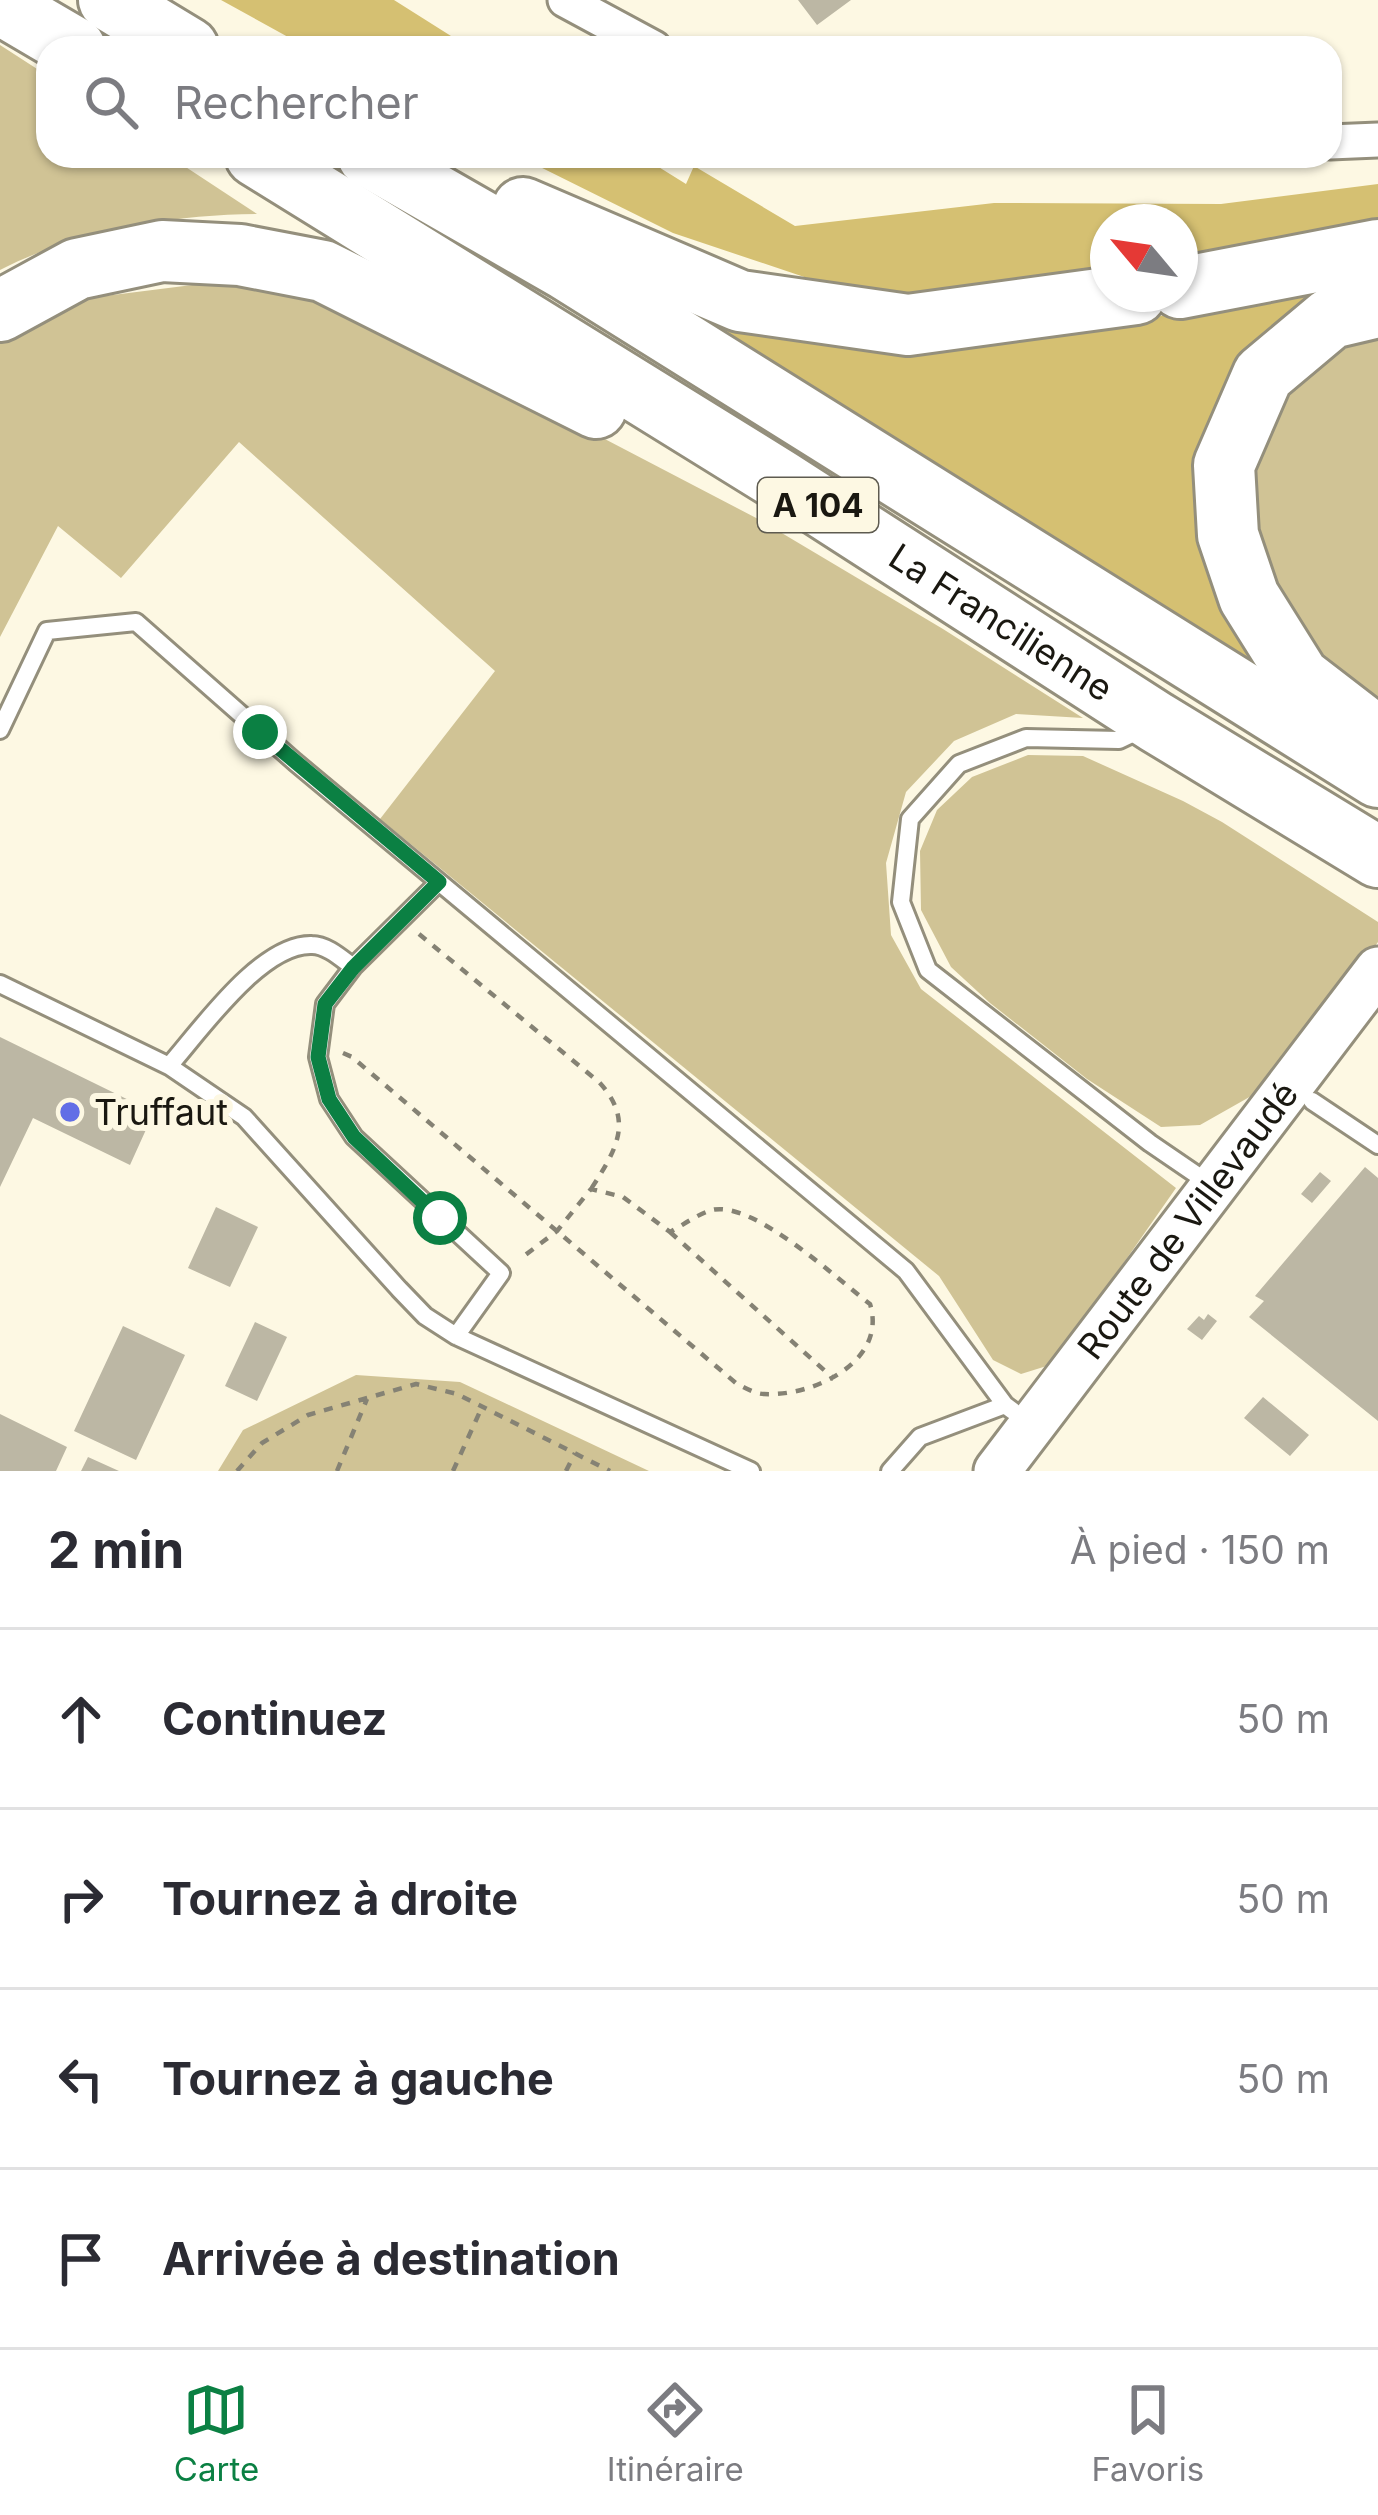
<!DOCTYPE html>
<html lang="fr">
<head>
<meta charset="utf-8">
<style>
	:root { --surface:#fff; --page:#f2f2f3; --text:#2b2b33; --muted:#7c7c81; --line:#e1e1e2; --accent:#0b8043 }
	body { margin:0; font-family:Inter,sans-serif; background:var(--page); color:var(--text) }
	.compass { position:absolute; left:1090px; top:204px; width:108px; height:108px; border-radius:50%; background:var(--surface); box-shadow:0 3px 9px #0004; rotate:299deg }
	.stop { position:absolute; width:36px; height:36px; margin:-27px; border:9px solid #0b8043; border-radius:50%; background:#fff }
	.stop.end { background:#0b8043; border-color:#fff; box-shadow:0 3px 12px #0008 }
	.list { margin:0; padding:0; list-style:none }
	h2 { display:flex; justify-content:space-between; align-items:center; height:156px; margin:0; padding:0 48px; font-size:51px }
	h2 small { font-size:39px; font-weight:400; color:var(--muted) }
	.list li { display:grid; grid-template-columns:78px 1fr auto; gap:36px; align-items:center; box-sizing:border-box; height:180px; padding:0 48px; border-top:3px solid var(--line) }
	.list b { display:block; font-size:45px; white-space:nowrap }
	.list em { font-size:39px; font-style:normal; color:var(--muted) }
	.icon { flex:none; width:66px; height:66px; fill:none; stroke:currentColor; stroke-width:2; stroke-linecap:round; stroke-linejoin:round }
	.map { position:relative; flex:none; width:1378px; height:1471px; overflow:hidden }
	.search { position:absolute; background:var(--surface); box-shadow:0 3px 9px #0004; left:36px; right:36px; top:36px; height:132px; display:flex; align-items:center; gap:30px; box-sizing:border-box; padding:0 42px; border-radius:36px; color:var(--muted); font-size:45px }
	.sheet { height:876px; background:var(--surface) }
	nav { display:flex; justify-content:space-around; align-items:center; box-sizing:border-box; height:168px; border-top:3px solid var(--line); background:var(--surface); font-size:33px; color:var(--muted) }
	nav a { display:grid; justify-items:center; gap:6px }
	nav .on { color:var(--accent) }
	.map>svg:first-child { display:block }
	.green { fill:#d0c395 }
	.forest { fill:#d5c072 }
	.building { fill:#bcb7a4 }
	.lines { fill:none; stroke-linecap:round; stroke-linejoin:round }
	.service-casing { stroke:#948f7c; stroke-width:22 }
	.minor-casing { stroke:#948f7c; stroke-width:39 }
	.secondary-casing { stroke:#948f7c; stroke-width:51 }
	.motorway-casing { stroke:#948f7c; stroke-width:66 }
	.path { stroke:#858274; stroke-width:4.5; stroke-dasharray:9 9; stroke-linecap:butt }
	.service { stroke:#fff; stroke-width:16 }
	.minor { stroke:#fff; stroke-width:33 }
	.secondary { stroke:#fff; stroke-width:45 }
	.motorway { stroke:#fff; stroke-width:60 }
	.route { stroke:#0b8043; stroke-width:15 }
	.poi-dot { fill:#626ee6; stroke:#fdf8e3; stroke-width:4.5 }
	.labels { text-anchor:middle; stroke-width:12; stroke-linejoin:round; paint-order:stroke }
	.shield { fill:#fdf8e3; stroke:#5e5b50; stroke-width:3 }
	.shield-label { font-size:33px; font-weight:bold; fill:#1a1811 }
	.street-label { font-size:36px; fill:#1a1811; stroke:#fdf8e3 }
	.poi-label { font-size:36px; fill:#1a1811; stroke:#fdf8e3; text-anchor:start }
</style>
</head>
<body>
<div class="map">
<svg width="1378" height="1471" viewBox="0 0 1378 1471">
	<rect width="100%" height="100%" fill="#fdf8e3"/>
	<path class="green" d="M0 45 48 76V156H169L257 214C170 215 78 230 0 270Z
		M208 283 325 298 532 401 760 520 943 629 1083 718 1016 714 954 741 906 792 886 863 891 935 921 989 1176 1188 1053 1364 1021 1374 993 1360 939 1276 380 819 495 671 239 442 121 578 58 526 0 637V339L65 301Z
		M1378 322V704L1307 653 1257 578 1242 496 1293 370Z
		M1028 755 1083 756 1183 801 1222 822 1378 922V942L1284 1070 1253 1095 1200 1125 1161 1127 1087 1079 990 1003 951 967 921 910 920 851 937 810 972 777Z
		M356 1375 460 1382 649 1471H218L243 1430Z"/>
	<path class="forest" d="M221 0H394L470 48H308Z
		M518 156H641L686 184 694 166 795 226 994 203 1221 204 1378 184V225L1180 264V222H1108V273L940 296 828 285 673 233Z
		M1344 277 1216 414 1267 679 707 334 703 317 1114 327 1242 297Z"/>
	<path class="building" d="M798 0H851L817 25Z
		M0 1037 143 1107 137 1118 149 1123 130 1165 33 1118 0 1187Z
		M1365 1167 1378 1178V1421L1249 1317 1264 1301 1255 1296Z
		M1320 1172 1331 1181 1312 1203 1301 1194Z
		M216 1207 258 1227 230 1287 188 1268Z
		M1208 1314 1217 1321 1202 1340 1187 1329 1199 1316 1204 1320Z
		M255 1322 287 1337 257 1401 225 1386Z
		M123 1326 185 1355 136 1460 74 1431Z
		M1263 1397 1309 1435 1290 1456 1244 1418Z
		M0 1414 67 1447 56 1471H0Z
		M88 1457 119 1471H81Z"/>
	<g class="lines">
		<defs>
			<path id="service" d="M1142 729 1119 740 1026 738 959 764 910 819 901 902 928 970 1150 1143 1213 1186
				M0 730 47 631 136 622 295 762 906 1271 1005 1405
				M353 967 439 882
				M0 984 169 1066 244 1117 399 1289 425 1316 456 1336 751 1471
				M169 1066C200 1031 261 943 312 945 327 945 342 959 353 967L325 1004 318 1057 329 1099 354 1137 501 1273 456 1336
				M1312 1101 1378 1145
				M890 1471 920 1437 1005 1405 1013 1411"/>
			<path id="minor" d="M565 0 654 48
				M1330 142 1378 140"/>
			<g id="secondary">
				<path id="s1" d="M997 1471 1378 970"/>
			</g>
			<g id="motorway">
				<path d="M109 0 188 48"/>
				<path d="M0 4 75 48"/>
				<path id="s2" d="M256 156 780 480 1156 722 1378 857"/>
				<path d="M368 156 567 270 1378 777"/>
				<path d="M523 208 740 301 908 325 1136 294"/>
				<path d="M1180 288 1378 250"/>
				<path d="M1378 307 1331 318 1263 375 1224 465 1228 535 1249 597 1299 677 1378 738"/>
				<path d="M0 311 77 269 162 251 240 255 323 271 596 408"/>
			</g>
		</defs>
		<use href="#service" class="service-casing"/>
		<use href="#minor" class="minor-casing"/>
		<use href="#secondary" class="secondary-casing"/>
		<use href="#motorway" class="motorway-casing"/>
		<path class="path" d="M419 934 599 1082C635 1121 616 1150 591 1189
			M343 1053 352 1057 737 1384C746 1388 755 1394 764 1394 812 1397 888 1362 870 1304 837 1279 753 1200 712 1210 698 1214 683 1225 670 1232L623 1197 591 1189 557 1231 520 1259
			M670 1232 834 1379
			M237 1471 262 1443 308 1415 416 1384 457 1394 610 1471
			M337 1471 367 1399
			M453 1471 482 1407
			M566 1471 575 1453"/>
		<use href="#service" class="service"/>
		<use href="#minor" class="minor"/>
		<use href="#secondary" class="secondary"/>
		<use href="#motorway" class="motorway"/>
	</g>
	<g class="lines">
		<path class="route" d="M260 732 439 882 353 968 325 1004 318 1057 329 1099 354 1137 440 1218"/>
	</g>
	<circle class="poi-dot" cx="70" cy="1112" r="12"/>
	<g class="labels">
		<rect class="shield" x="758" y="478" width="120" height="54" rx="9"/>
		<g class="shield-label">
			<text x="818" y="517">A 104</text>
		</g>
		<g class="street-label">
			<text dy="13" stroke="none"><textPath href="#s2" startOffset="879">La Francilienne</textPath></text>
			<text dy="13" stroke="none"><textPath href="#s1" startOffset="315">Route de Villevaudé</textPath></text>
		</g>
		<g class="poi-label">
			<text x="94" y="1125">Truffaut</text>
		</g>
	</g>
</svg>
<svg class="compass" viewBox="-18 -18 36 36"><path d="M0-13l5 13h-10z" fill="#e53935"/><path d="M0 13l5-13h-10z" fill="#7c7c81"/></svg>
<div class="stop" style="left:440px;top:1218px"></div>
<div class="stop end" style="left:260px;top:732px"></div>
<div class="search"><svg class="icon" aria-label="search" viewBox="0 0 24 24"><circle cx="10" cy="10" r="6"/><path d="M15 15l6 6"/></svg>Rechercher</div>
</div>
<section class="sheet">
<h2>2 min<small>À pied · 150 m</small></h2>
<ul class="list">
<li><svg class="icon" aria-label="ahead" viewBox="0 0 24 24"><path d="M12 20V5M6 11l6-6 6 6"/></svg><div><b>Continuez</b></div><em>50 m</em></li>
<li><svg class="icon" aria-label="right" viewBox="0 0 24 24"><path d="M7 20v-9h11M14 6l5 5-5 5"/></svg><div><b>Tournez à droite</b></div><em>50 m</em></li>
<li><svg class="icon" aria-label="left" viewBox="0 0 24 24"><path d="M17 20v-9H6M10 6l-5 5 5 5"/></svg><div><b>Tournez à gauche</b></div><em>50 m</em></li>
<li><svg class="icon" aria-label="arrive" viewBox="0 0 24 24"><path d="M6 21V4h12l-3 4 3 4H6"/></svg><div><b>Arrivée à destination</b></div></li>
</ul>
</section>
<nav>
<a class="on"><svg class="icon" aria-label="map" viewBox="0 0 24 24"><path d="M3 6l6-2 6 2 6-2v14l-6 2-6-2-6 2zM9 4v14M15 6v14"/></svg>Carte</a>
<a><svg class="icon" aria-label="directions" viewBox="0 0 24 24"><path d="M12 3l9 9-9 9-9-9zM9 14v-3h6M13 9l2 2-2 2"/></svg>Itinéraire</a>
<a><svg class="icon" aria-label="saved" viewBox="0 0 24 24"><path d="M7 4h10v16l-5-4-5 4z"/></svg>Favoris</a>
</nav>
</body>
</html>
